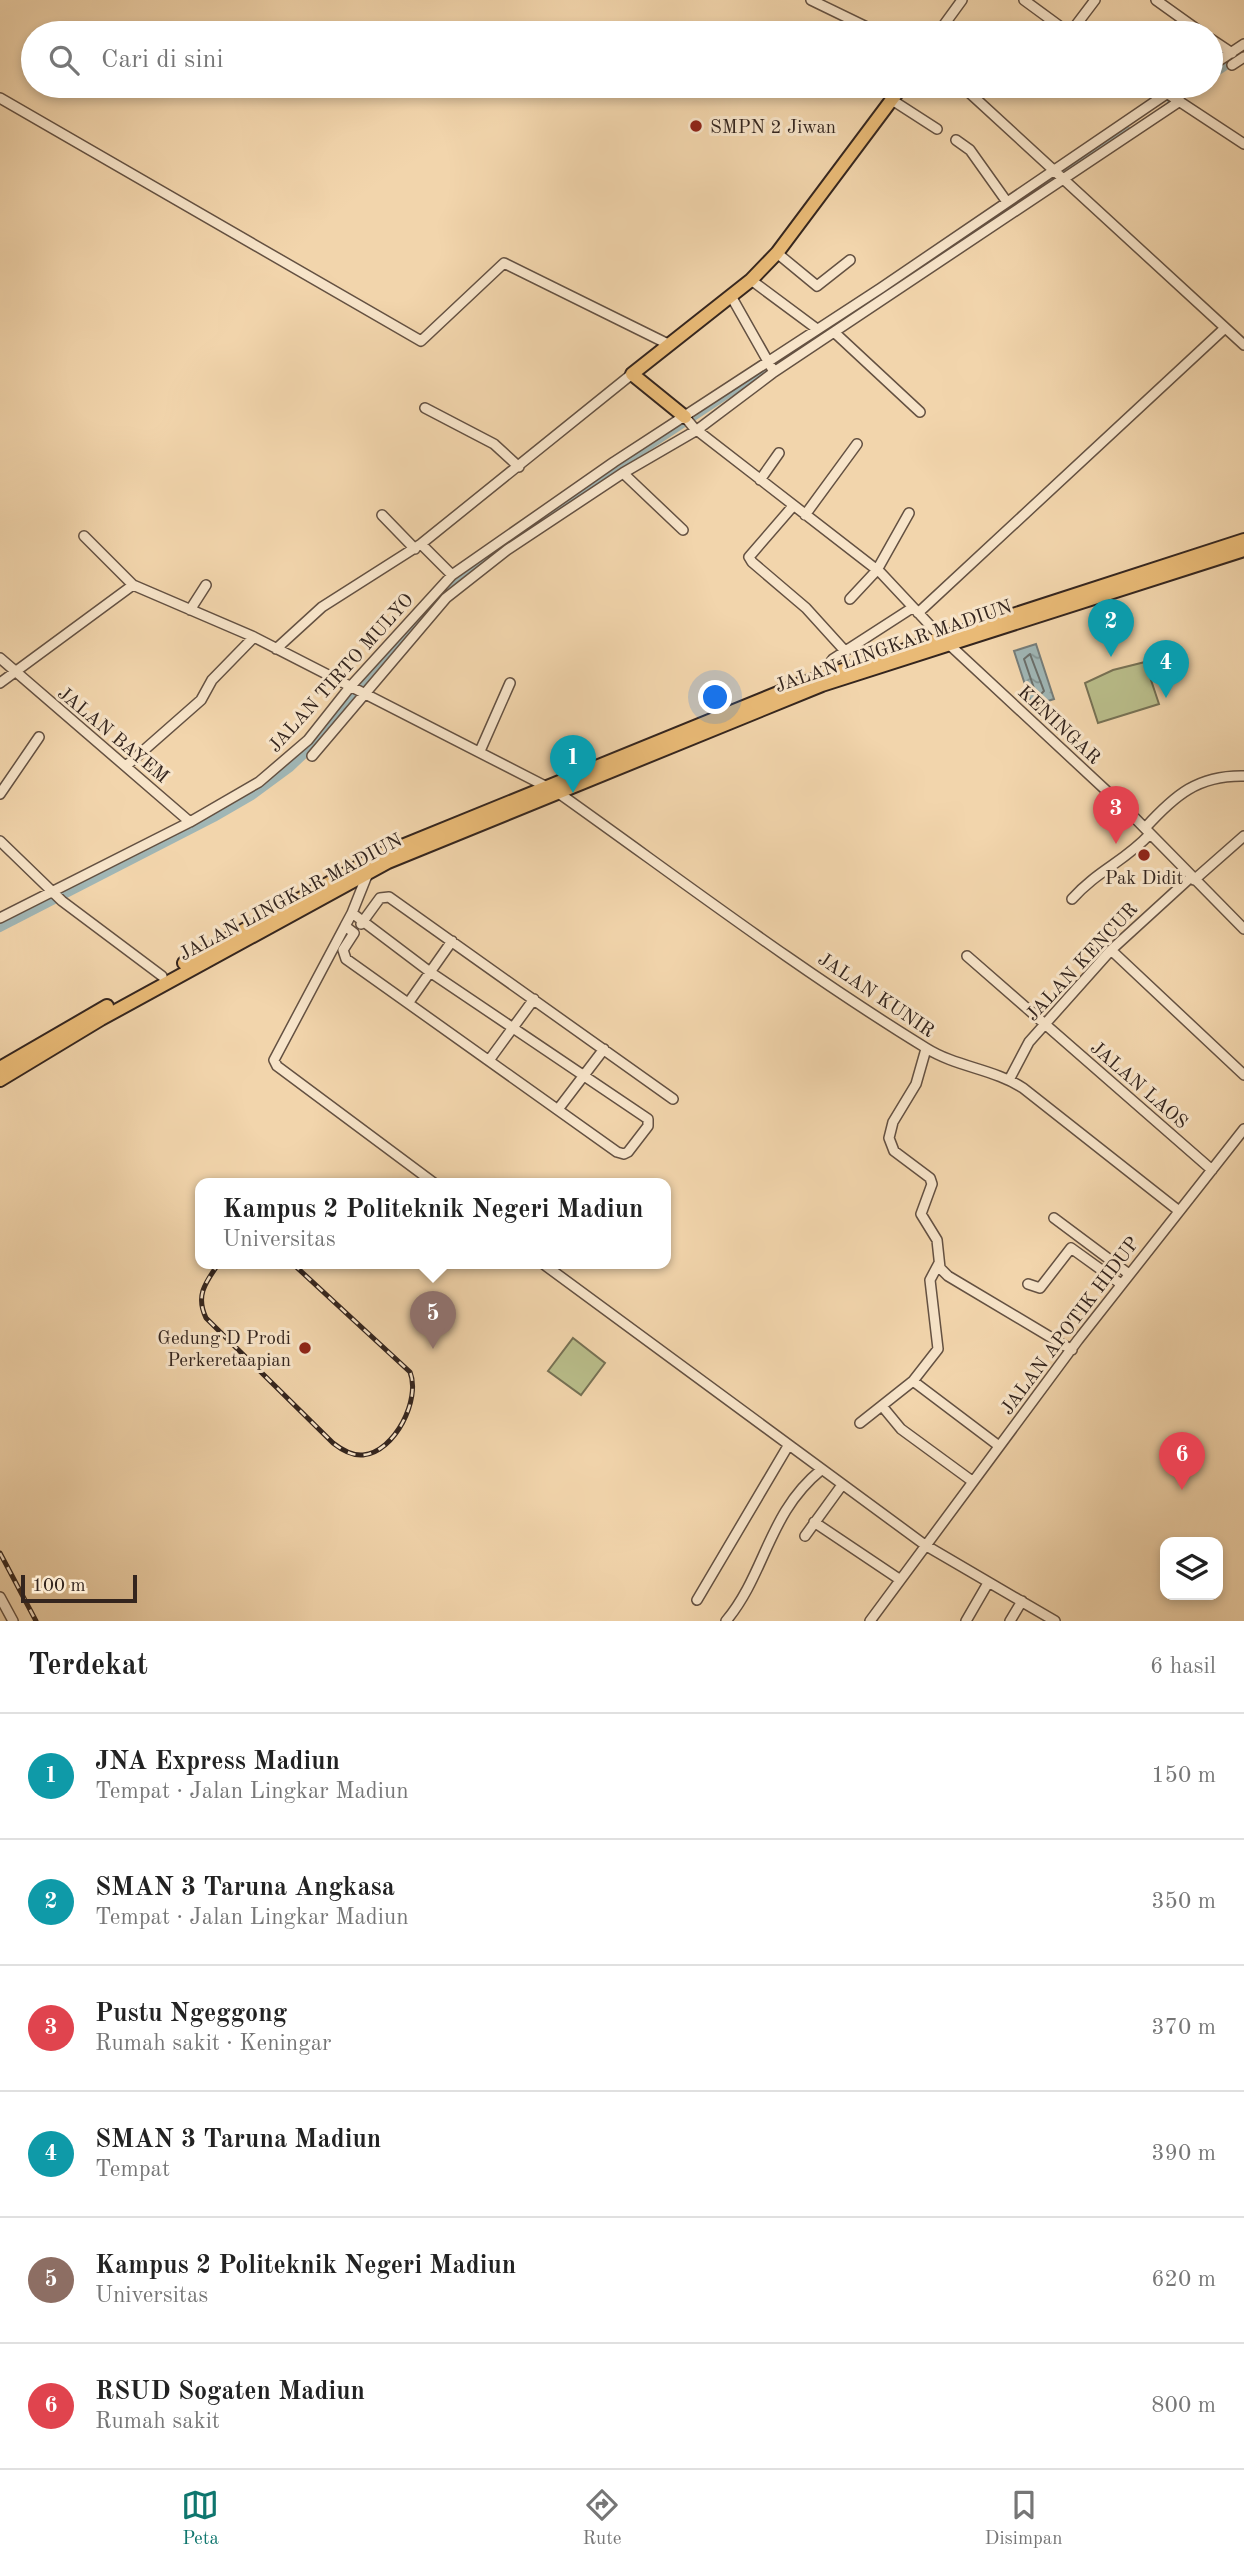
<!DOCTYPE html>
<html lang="id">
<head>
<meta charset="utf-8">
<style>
	:root { --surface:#fff; --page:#f2f2f2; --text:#222; --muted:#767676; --line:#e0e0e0; --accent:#0f766e }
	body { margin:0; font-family:"Old Standard TT",serif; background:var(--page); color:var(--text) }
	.controls { position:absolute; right:21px; bottom:21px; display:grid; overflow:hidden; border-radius:14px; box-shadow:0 4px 10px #0003 }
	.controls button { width:63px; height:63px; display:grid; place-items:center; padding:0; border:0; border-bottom:2px solid var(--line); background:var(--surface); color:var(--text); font:35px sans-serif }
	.scale { position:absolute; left:21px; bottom:18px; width:116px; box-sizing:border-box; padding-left:7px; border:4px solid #34251e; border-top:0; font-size:19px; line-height:24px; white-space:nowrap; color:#34251e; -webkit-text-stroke:5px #f7e4c9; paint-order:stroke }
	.you { position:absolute; left:716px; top:698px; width:24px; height:24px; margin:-18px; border:5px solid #fff; border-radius:50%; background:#1a73e8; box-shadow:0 0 0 10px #1a73e833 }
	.badge { display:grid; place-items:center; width:46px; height:46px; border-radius:50%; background:var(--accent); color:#fff; font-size:23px; font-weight:700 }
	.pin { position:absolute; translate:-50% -58px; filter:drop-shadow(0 2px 4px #0008) }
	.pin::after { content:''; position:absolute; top:37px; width:24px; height:21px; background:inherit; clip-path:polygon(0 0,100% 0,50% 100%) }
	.popup { position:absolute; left:195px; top:1178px; width:476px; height:91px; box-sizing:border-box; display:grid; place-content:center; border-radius:14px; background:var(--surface); filter:drop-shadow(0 2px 5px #0005); font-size:23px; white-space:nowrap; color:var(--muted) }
	.popup b { font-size:26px; color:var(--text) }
	.popup::after { content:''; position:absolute; left:50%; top:100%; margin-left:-14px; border:14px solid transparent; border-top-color:var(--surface) }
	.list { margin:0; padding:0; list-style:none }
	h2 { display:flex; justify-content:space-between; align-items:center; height:91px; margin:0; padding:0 28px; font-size:30px }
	h2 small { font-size:23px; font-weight:400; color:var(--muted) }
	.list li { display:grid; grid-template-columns:46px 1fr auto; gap:21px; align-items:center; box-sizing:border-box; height:126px; padding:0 28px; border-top:2px solid var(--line) }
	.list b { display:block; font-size:26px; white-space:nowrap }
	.list p { margin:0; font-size:23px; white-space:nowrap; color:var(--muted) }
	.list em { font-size:23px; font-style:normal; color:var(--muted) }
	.icon { flex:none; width:38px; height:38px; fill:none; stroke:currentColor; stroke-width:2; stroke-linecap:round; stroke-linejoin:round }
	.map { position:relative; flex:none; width:1244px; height:1621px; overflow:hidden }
	.search { position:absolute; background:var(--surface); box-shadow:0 4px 10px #0003; left:21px; right:21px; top:21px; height:77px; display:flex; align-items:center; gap:18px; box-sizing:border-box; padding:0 24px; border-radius:38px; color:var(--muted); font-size:26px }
	.sheet { height:847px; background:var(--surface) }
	nav { display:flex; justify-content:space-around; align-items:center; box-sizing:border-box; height:98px; border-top:2px solid var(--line); background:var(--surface); font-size:19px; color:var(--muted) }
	nav a { display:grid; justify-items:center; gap:4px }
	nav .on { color:var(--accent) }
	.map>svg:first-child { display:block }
	.green { fill:#b9bd8a; stroke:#767154; stroke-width:2 }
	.water { fill:url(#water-ripples); stroke:#757c79; stroke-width:2 }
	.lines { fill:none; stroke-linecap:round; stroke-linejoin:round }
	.shore { stroke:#6a6e6a; stroke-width:2 }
	.canal { stroke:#a0b6b5; stroke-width:8 }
	.minor-casing { stroke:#645142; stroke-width:12 }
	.major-casing { stroke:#34251e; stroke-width:16 }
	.minor { stroke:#f7e4c9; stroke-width:9 }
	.major { stroke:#e9ba76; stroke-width:12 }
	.rail-casing { stroke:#34251e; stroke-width:5 }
	.rail { stroke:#f7e4c9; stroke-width:2.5; stroke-dasharray:8; stroke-linecap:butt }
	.poi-dot { fill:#8f2418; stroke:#f7e4c9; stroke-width:2.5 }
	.labels { text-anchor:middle; stroke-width:6; stroke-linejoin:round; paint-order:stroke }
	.poi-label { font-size:19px; fill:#34251e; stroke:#f7e4c9; text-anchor:start }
	.street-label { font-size:19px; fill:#34251e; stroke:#f7e4c9 }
</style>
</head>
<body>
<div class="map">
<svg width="1244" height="1621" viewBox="0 0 1244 1621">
	<defs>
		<pattern id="water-ripples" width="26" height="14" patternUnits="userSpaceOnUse" patternTransform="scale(1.75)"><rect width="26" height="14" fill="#a0b6b5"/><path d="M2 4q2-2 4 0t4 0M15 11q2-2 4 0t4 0" fill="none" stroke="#839493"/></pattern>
	</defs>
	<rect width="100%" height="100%" fill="#f2d5ac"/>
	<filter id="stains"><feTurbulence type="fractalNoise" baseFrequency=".00286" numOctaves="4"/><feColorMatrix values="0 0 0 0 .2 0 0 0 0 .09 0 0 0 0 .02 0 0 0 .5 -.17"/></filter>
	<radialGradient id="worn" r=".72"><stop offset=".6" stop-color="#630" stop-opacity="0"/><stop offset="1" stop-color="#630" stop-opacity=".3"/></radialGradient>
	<path class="green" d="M1145 662 1159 704 1098 723 1085 683 1113 670Z
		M573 1338 605 1363 581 1395 548 1371Z"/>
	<path class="water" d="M1036 644 1054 699 1032 706 1014 651Z"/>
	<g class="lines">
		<path class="shore" d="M1030 654 1044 691 1039 696 1036 694 1024 659Z"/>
		<path class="canal" d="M1211 76 1235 60
			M1171 102 1196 86
			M622 464 1128 131
			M0 928 214 818 252 796 290 768 324 736 364 682 447 589 473 567 625 462"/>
		<defs>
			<path id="minor" d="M811 0 879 33
				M1024 0 1069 33
				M1156 0 1202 33
				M938 33 962 0
				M1070 33 1095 0
				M1211 39 1232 53
				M1232 65 1244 57
				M1211 66 1244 44
				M962 86 1244 345
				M1156 86 1244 144
				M0 98 421 341 504 263 668 344
				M892 100 937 129
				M956 140 970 150 1007 202
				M777 253 817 286 850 260
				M751 280 817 329
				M731 296 774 372
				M834 332 920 412
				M425 408 494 444 519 467
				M685 417 694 428 881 573 940 636 1125 808 1244 929
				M623 473 683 530
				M760 480 779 453
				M793 506 749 557 752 562 806 608 845 651
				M382 515 415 549
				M805 515 857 444
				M84 536 133 585
				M421 544 452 575
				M850 599 877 570 909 513
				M190 610 206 585
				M918 613 1225 328
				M276 649 322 607 421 544 632 374
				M0 658 190 822
				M820 681 819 677 833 659 912 608
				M0 683 133 585 254 637 549 788
				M480 751 510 683
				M312 756 446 598 507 550 623 473 697 430 774 372 1180 101
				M126 766 201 700 212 680 254 637
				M0 794 39 737
				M560 794C681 880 799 970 926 1048 956 1067 994 1069 1023 1088L1179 1211
				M1145 828C1175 795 1198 775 1244 776
				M0 841 62 901 162 976
				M1194 880 1244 836
				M1072 899C1098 870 1124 862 1150 834
				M352 913 430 972 648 1119V1126L628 1152 624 1154 617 1152 346 959 343 950 354 933 345 926Z
				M352 913 368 873
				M0 918 190 822 259 782 308 740 350 687 452 575 614 462 881 288 1178 86
				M361 924 380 898 389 897 673 1099
				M345 926 274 1060 277 1066 434 1183
				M1111 950 1244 1075
				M967 956 1212 1170
				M409 1002 452 941
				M926 1049 916 1084 893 1122 889 1138 894 1151 930 1178 932 1184 921 1214 937 1240 940 1268 948 1276 1072 1350
				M490 1059 534 999
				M1009 1080 1029 1042 1111 950 1191 877
				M559 1108 604 1049
				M1054 1218 1129 1274
				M542 1263 925 1545 1055 1621
				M1028 1284 1040 1288 1071 1248 1121 1284
				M913 1381 999 1446
				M882 1406 901 1429 972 1481
				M860 1423 913 1381 938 1349 930 1280 939 1263
				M814 1522 899 1579
				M805 1536 842 1485
				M0 1597 13 1621
				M697 1600 788 1446
				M726 1621C766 1573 768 1513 821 1470
				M870 1621 1078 1340 1244 1129
				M966 1621 988 1583
				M1010 1621 1022 1601"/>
			<path id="major" d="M685 417 632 374 751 280 777 253 902 86
				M184 963 380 855 800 684 1244 540
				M0 1068 107 1006
				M0 1080 101 1019 388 862 822 685 1244 550"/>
		</defs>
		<use href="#minor" class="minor-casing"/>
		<use href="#major" class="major-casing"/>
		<use href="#minor" class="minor"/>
		<use href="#major" class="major"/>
		<defs>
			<path id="rail" d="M219 1263C206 1282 195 1295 206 1318L333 1443C342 1450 352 1456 363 1455 395 1452 421 1399 410 1372L292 1263
				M0 1553 36 1621"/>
		</defs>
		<use href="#rail" class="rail-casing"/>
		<use href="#rail" class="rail"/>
	</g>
	<g class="poi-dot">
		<circle cx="696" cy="126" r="7"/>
		<circle cx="1144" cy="855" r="7"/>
		<circle cx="305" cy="1348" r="7"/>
	</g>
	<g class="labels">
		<g class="poi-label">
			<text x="710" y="133">SMPN 2 Jiwan</text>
			<text x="1144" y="884" text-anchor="middle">Pak Didit</text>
			<text x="291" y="1344" text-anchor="end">Gedung D Prodi<tspan x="291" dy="22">Perkeretaapian</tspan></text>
		</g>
		<g class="street-label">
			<text transform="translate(893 645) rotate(-19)" y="7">JALAN LINGKAR MADIUN</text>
			<text transform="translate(340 672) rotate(-48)" y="7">JALAN TIRTO MULYO</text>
			<text transform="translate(1060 724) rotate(43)" y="7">KENINGAR</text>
			<text transform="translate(114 734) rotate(40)" y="7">JALAN BAYEM</text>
			<text transform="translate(290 896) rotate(-28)" y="7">JALAN LINGKAR MADIUN</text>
			<text transform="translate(1081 961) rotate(-47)" y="7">JALAN KENCUR</text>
			<text transform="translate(877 994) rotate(34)" y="7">JALAN KUNIR</text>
			<text transform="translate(1140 1084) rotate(41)" y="7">JALAN LAOS</text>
			<text transform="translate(1069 1325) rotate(-53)" y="7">JALAN APOTIK HIDUP</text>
		</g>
	</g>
	<rect width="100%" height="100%" filter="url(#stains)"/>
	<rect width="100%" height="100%" fill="url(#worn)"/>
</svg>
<div class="controls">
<button><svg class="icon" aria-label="layers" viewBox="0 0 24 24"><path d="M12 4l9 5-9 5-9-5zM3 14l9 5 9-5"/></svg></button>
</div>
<div class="scale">100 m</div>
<div class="you"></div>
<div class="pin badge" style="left:573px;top:793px;background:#0f9aa8">1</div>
<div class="pin badge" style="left:1111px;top:657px;background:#0f9aa8">2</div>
<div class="pin badge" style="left:1116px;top:844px;background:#e0444e">3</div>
<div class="pin badge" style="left:1166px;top:698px;background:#0f9aa8">4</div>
<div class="pin badge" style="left:433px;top:1349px;background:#8d6e63">5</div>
<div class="popup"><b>Kampus 2 Politeknik Negeri Madiun</b>Universitas</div>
<div class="pin badge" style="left:1182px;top:1490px;background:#e0444e">6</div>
<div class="search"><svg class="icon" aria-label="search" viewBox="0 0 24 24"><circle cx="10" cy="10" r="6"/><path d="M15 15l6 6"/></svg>Cari di sini</div>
</div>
<section class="sheet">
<h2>Terdekat<small>6 hasil</small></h2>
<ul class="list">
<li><span class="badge" style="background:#0f9aa8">1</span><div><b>JNA Express Madiun</b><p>Tempat · Jalan Lingkar Madiun</p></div><em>150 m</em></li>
<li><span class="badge" style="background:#0f9aa8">2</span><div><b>SMAN 3 Taruna Angkasa</b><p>Tempat · Jalan Lingkar Madiun</p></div><em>350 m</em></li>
<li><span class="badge" style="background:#e0444e">3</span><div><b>Pustu Ngeggong</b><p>Rumah sakit · Keningar</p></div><em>370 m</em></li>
<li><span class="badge" style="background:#0f9aa8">4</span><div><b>SMAN 3 Taruna Madiun</b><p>Tempat</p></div><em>390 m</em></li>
<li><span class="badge" style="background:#8d6e63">5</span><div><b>Kampus 2 Politeknik Negeri Madiun</b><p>Universitas</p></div><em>620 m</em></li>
<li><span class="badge" style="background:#e0444e">6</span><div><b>RSUD Sogaten Madiun</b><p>Rumah sakit</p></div><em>800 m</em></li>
</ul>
</section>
<nav>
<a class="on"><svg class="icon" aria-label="map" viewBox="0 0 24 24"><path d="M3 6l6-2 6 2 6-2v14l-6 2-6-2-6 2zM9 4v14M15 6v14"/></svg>Peta</a>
<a><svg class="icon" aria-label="directions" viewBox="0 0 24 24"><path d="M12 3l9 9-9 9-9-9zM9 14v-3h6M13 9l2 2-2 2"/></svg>Rute</a>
<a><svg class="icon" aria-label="saved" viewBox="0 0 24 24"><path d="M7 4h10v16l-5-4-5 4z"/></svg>Disimpan</a>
</nav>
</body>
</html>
